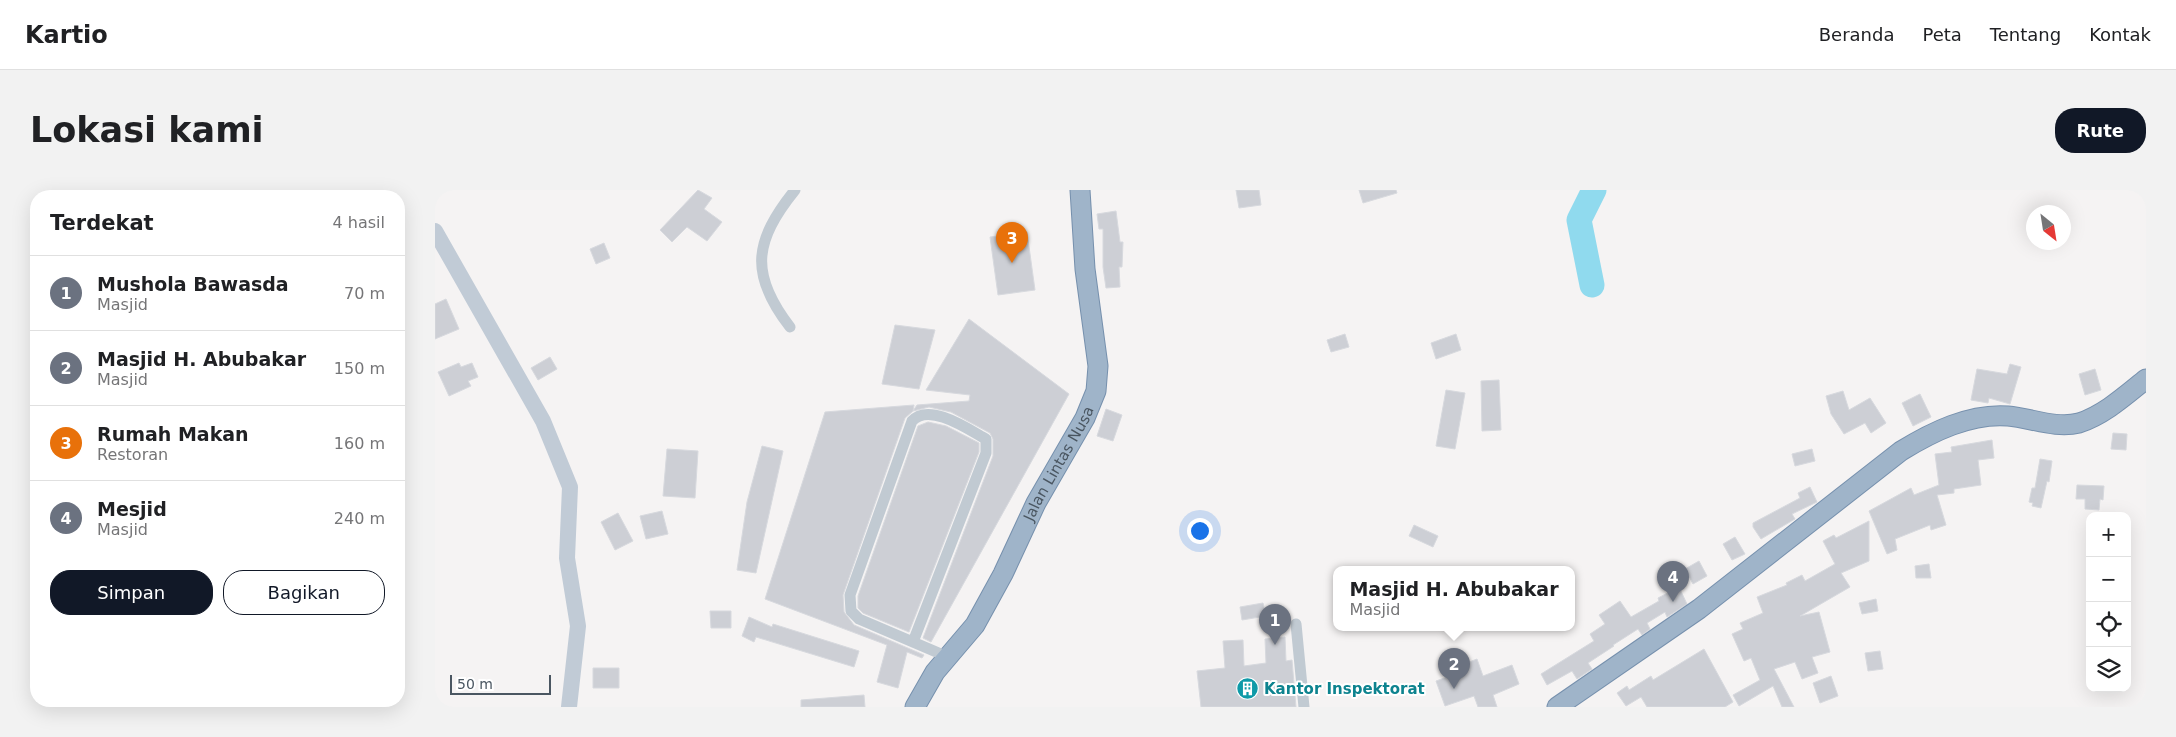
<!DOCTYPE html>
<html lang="id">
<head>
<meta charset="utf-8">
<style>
	:root { --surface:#fff; --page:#f2f2f2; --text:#202124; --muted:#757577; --line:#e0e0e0; --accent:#111827 }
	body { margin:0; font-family:"DejaVu Sans",sans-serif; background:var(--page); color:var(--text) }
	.controls { position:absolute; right:15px; bottom:15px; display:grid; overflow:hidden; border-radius:10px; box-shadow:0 5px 20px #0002 }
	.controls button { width:45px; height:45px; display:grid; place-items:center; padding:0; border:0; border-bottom:1px solid var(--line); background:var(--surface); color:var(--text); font:25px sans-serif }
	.compass { position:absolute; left:1591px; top:15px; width:45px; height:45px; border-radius:50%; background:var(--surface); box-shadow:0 5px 20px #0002; rotate:150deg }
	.scale { position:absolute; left:15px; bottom:12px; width:101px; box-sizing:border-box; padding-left:5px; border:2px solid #4a5661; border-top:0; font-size:14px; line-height:18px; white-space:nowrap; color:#4a5661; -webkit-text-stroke:4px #fff; paint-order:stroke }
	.you { position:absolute; left:764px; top:340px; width:18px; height:18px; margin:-12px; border:4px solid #fff; border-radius:50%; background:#1a73e8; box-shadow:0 0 0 8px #1a73e833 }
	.badge { display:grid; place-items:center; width:32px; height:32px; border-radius:50%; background:var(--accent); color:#fff; font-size:16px; font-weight:700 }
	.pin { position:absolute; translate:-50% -41px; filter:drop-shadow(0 1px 2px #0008) }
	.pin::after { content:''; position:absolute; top:26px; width:18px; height:15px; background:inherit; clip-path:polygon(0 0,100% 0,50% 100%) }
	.popup { position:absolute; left:898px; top:376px; width:242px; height:65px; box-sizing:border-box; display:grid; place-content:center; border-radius:10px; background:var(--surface); filter:drop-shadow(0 1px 4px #0005); font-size:16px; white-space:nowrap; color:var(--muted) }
	.popup b { font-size:19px; color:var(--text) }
	.popup::after { content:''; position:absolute; left:50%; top:100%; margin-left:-10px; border:10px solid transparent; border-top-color:var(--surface) }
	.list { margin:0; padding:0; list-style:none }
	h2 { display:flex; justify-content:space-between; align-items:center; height:65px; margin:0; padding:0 20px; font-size:21px }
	h2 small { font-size:16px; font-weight:400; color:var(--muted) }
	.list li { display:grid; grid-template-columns:32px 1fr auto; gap:15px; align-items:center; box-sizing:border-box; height:75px; padding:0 20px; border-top:1px solid var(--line) }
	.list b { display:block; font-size:19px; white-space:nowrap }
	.list p { margin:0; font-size:16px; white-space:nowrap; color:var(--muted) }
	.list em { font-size:16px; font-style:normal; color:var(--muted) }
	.actions { display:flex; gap:10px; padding:15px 20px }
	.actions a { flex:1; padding:11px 0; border:1px solid var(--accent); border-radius:20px; text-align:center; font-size:18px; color:var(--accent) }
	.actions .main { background:var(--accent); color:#fff }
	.icon { flex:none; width:28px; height:28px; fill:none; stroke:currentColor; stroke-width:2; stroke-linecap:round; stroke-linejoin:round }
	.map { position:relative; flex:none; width:1711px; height:517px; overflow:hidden; border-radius:20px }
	header { display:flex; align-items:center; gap:30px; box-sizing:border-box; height:70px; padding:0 25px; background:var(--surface); border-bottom:1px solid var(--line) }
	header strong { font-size:24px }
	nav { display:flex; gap:28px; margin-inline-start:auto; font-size:18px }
	.intro { display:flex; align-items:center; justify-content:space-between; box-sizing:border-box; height:120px; padding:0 30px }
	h1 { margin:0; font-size:35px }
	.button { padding:12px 22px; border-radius:20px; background:var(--accent); color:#fff; font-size:18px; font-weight:700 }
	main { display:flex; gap:30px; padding:0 30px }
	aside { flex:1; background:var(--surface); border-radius:20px; box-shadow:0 5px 20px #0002 }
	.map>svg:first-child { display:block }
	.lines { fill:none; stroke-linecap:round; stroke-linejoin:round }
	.river { stroke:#90daee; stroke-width:25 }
	.building { fill:#cdcfd5; stroke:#d7d9de }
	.trunk-casing { stroke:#7690ad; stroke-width:21 }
	.minor { stroke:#c1cad2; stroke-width:11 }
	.secondary { stroke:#c1cbd6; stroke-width:16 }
	.trunk { stroke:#9fb4c9; stroke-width:19 }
	.labels { text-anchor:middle; stroke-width:4; stroke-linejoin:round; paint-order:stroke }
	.street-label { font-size:15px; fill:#4a5661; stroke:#fff }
	.culture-label { font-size:15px; font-weight:bold; fill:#0d838f; stroke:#fff; text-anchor:start }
</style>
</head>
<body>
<header>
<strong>Kartio</strong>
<nav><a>Beranda</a><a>Peta</a><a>Tentang</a><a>Kontak</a></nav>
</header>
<div class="intro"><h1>Lokasi kami</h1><a class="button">Rute</a></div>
<main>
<aside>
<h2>Terdekat<small>4 hasil</small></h2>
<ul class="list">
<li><span class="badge" style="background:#6b7280">1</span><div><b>Mushola Bawasda</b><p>Masjid</p></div><em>70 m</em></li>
<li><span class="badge" style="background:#6b7280">2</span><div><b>Masjid H. Abubakar</b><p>Masjid</p></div><em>150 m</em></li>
<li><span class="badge" style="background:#e8710a">3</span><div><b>Rumah Makan</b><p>Restoran</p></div><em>160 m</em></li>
<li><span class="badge" style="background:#6b7280">4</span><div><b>Mesjid</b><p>Masjid</p></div><em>240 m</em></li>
</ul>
<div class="actions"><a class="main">Simpan</a><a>Bagikan</a></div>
</aside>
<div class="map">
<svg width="1711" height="517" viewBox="0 0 1711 517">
	<rect width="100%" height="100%" fill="#f5f3f3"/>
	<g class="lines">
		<path class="river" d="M1157 95 1144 30 1159 0"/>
	</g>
	<path class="building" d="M263 0 277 8 269 19 287 32 272 51 252 37 237 52 225 40Z
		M801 0H824L826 15 804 18Z
		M924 0H961L962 3 928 13Z
		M681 21 685 52H688L687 77H684L685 97 671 98 668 77V39H664L662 24Z
		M592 42 600 100 563 105 555 47Z
		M169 53 175 68 161 74 155 59Z
		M11 109 24 139 0 149V114Z
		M534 129 634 204 496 452 488 448 558 266V249L555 243 516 222 494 217 478 221 482 215 534 211 535 205 491 200Z
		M460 135 500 140 484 199 447 194Z
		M910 144 914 157 896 162 892 150Z
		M1021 144 1026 160 1001 169 996 153Z
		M115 167 122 179 103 190 96 178Z
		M24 173 26 177 37 173 43 187 33 191 36 196 14 206 3 182Z
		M1575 174 1586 177 1575 214 1554 208 1553 213 1536 210 1542 179 1572 184Z
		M1660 179 1666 200 1650 205 1644 184Z
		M1064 190 1066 240 1047 241 1046 191Z
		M1011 200 1030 203 1020 259 1001 256Z
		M1408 201 1414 220 1435 208 1451 233 1436 243 1430 233 1409 244 1396 224 1391 206Z
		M1485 204 1496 227 1478 236 1467 213Z
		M479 215 478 221 470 228 408 405 409 422 419 435 489 465 487 468 472 462 463 498 442 492 452 455 330 409 390 222Z
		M671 219 687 225 678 251 662 246Z
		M493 232 511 236 544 253V262L474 442 428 423 423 418V406L483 236Z
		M1678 243 1692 244 1691 260 1676 259Z
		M1557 250 1559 268 1543 270 1546 295 1519 299V303L1502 305 1511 335 1496 340 1495 335 1460 349 1462 360 1452 364 1434 321 1476 298 1479 305 1504 295 1500 264 1517 262 1516 257Z
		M327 256 348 261 321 383 302 380 312 312Z
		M232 259 263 261 260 308 228 306Z
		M1377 259 1380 271 1360 276 1357 264Z
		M1605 269 1617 271 1614 292 1612 291 1606 318 1597 316 1598 313 1594 312 1597 298H1600Z
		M1642 295 1669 296 1668 310 1665 309 1664 320 1650 319V309H1641Z
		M1375 297 1382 312 1357 324 1360 329 1326 349 1318 337V333L1365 308 1363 303Z
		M227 321 233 344 211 349 205 326Z
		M183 323 198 351 180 360 166 332Z
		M1434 331V371L1406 383 1415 397 1365 426 1384 422 1395 462 1377 467 1383 483 1367 489 1360 472 1339 479 1359 517H1347L1338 496 1304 516 1298 505 1325 490 1316 468 1309 471 1297 444 1308 439 1305 433 1328 423 1322 407 1352 395 1351 393 1367 385 1370 391 1400 374 1388 351 1399 345 1401 348Z
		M979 335 1003 346 998 357 974 346Z
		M1300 347 1310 364 1297 370 1288 354Z
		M1264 371 1272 386 1258 394 1250 379Z
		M1494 374 1496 388H1481L1480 376Z
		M1244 397 1252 414 1232 427 1230 422 1212 433 1215 439 1207 445 1203 439 1178 455 1179 456 1153 473 1157 479 1142 489 1137 481 1112 495 1106 484 1159 451 1155 444 1170 434 1164 425 1185 411 1196 427 1224 411 1223 408Z
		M1441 409 1443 421 1427 424 1424 413Z
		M828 413 831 426 807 430 805 417Z
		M275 421H296V438H276Z
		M314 427 337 437 338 434 424 461 419 477 321 447 319 452 307 446Z
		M850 447 851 471 857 470 861 517H766L762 481 790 478 788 451 808 450 809 476 831 473 830 449Z
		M1269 459 1298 512 1290 517H1212L1206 507 1191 516 1182 503 1192 496 1194 500 1216 486 1218 490Z
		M1445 461 1448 479 1433 481 1430 463Z
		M1042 469 1048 486 1077 475 1084 494 1058 505 1062 517H1043L1039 506 1010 516 1001 491 1032 480 1029 474Z
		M158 478H184V498H158Z
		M1396 486 1403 506 1385 513 1378 493Z
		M429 505 430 517H366V510Z"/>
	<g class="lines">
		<defs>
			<g id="trunk">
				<path id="s1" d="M480 517 500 482 540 435 568 384 601 313 650 228 661 201 663 176 650 79 645 0"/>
				<path d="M1122 517 1264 419 1466 261C1497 242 1535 223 1573 226 1596 228 1621 239 1644 233 1669 225 1691 205 1711 189"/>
			</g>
		</defs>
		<use href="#trunk" class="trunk-casing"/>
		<path class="minor" d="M355 137C314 84 319 51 360 0
			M861 434 869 517
			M478 452 551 263V249C533 239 494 212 477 231L415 405 416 421 424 429 513 467"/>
		<path class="secondary" d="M0 41 108 231 135 297 132 368 143 436 134 517"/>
		<use href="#trunk" class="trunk"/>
	</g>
	<defs>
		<symbol id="building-disc" viewBox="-11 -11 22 22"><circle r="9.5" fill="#0f9aa8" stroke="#fff"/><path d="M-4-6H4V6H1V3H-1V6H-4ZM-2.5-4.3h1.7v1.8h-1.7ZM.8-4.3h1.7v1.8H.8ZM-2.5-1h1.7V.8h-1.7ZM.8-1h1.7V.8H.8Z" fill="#fff"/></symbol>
	</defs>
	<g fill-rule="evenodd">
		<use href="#building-disc" x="800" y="486" width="25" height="25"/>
	</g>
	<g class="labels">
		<g class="street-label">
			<text dy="5" stroke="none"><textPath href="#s1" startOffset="284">Jalan Lintas Nusa</textPath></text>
		</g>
		<g class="culture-label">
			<text x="829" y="504">Kantor Inspektorat</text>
		</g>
	</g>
</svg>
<div class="controls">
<button>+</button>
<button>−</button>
<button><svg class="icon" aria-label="locate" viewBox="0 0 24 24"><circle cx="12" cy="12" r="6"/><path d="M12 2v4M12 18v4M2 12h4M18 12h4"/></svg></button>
<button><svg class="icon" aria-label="layers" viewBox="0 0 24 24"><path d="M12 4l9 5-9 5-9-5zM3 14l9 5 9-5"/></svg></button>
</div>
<svg class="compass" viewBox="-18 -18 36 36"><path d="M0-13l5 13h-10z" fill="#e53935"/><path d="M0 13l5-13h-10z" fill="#757577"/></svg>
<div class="scale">50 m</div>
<div class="you"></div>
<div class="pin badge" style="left:840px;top:455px;background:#6b7280">1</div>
<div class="pin badge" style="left:1019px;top:499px;background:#6b7280">2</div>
<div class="popup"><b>Masjid H. Abubakar</b>Masjid</div>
<div class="pin badge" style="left:577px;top:73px;background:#e8710a">3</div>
<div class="pin badge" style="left:1238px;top:412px;background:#6b7280">4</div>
</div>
</main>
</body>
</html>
